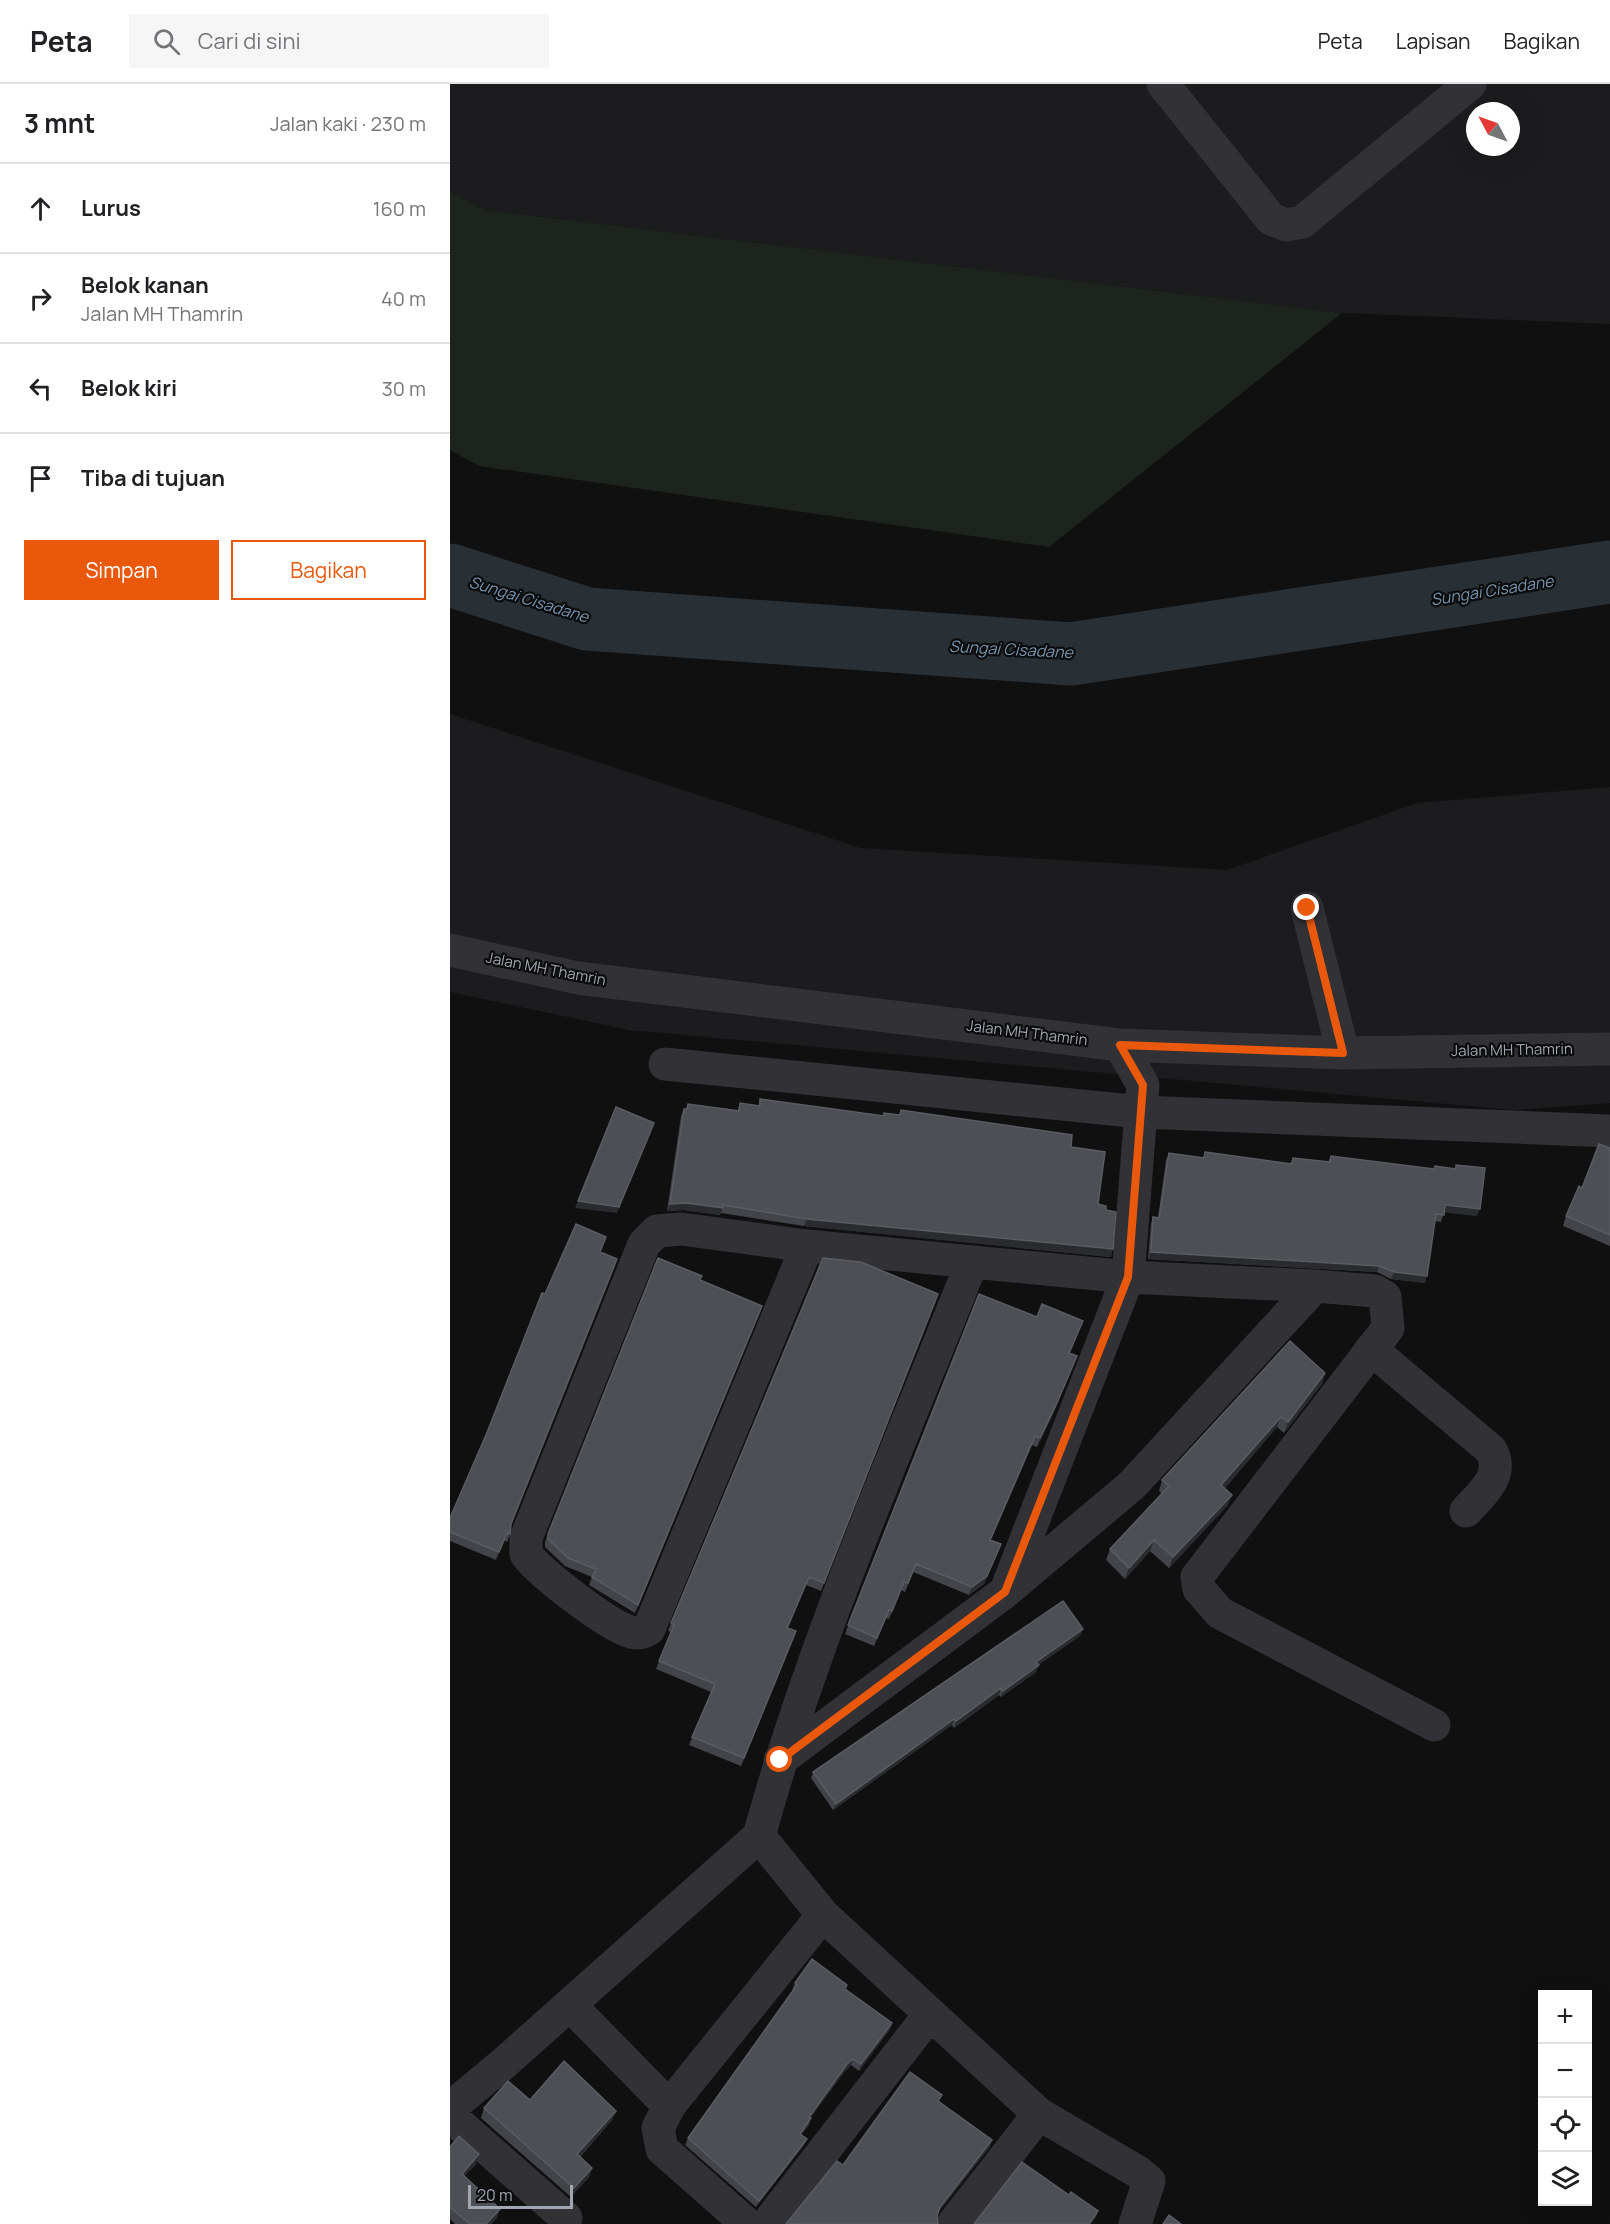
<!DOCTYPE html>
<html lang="id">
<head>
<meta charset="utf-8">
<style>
	:root { --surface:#fff; --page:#f6f6f6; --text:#202124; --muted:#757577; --line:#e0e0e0; --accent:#ea580c }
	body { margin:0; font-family:Manrope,sans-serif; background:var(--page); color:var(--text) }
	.controls { position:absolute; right:18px; bottom:18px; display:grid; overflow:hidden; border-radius:0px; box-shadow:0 6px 24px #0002 }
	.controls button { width:54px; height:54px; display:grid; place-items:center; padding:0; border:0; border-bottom:2px solid var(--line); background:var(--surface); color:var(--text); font:30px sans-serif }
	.compass { position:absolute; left:1016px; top:18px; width:54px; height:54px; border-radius:50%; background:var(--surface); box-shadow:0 6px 24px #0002; rotate:311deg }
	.scale { position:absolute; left:18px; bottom:15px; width:105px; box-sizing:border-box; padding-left:6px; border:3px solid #a0a6b2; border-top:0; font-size:16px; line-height:21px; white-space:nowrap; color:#a0a6b2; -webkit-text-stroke:4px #0b0b0c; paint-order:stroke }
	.stop { position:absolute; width:18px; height:18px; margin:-14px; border:4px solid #ea580c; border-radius:50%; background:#fff }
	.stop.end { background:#ea580c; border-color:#fff; box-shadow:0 2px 6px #0008 }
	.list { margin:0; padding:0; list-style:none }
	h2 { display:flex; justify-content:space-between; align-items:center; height:78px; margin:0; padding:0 24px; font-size:26px }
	h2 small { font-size:20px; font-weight:400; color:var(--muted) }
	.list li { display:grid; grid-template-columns:39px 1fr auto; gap:18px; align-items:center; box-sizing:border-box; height:90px; padding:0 24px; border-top:2px solid var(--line) }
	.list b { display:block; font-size:22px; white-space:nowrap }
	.list p { margin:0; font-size:20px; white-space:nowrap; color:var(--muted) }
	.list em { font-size:20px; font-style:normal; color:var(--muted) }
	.actions { display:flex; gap:12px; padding:18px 24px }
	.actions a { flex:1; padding:14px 0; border:2px solid var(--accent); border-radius:0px; text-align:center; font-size:21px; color:var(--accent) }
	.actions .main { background:var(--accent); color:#fff }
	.icon { flex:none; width:33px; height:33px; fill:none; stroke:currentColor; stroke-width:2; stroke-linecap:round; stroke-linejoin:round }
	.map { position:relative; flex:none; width:1160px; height:2140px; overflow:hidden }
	header { display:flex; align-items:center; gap:36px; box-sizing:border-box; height:84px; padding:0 30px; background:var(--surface); border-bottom:2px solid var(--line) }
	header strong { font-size:28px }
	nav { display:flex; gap:33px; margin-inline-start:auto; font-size:21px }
	.search { width:420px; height:54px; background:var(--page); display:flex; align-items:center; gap:15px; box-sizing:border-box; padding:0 21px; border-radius:0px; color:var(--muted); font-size:22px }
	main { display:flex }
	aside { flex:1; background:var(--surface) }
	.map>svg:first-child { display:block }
	.built { fill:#1c1c1e; fill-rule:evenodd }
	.green { fill:#1c241d }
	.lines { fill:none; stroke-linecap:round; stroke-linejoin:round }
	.river { stroke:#283036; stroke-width:63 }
	.minor { stroke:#313136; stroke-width:33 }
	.wall { fill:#434449 }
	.shaded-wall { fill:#2a2b2e }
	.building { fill:#4d4f54; stroke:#5a5c63; stroke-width:1.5 }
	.route { stroke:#ea580c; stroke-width:8 }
	.labels { text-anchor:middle; stroke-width:4.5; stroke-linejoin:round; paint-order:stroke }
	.street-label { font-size:15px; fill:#a0a6b2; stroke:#0b0b0c }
	.water-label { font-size:16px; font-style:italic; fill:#7694af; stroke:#0b0b0c }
</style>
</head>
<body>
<header>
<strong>Peta</strong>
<div class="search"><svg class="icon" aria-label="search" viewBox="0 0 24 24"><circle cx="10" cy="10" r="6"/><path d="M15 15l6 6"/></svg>Cari di sini</div>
<nav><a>Peta</a><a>Lapisan</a><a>Bagikan</a></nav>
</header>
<main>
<aside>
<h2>3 mnt<small>Jalan kaki · 230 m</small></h2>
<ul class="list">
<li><svg class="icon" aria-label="ahead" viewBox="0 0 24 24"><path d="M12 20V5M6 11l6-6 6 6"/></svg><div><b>Lurus</b></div><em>160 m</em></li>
<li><svg class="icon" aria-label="right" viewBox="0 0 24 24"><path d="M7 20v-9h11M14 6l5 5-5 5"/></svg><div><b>Belok kanan</b><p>Jalan MH Thamrin</p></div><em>40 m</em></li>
<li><svg class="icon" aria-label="left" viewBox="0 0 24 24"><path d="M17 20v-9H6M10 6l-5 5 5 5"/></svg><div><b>Belok kiri</b></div><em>30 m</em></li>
<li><svg class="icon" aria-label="arrive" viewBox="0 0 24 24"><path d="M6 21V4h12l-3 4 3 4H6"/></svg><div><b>Tiba di tujuan</b></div></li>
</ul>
<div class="actions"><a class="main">Simpan</a><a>Bagikan</a></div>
</aside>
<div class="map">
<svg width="1160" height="2140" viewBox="0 0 1160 2140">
	<rect width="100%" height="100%" fill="#101011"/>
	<path class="built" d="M0 0H1160V240L892 229 35 126 0 108ZM1025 27H1061V63H1025Z
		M0 630 411 764 777 786 967 719 1160 703V1019L1064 1026 179 946 0 908Z"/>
	<path class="green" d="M0 108 35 126 892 229 599 463 29 382 0 366Z"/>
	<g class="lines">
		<path class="river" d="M0 491 137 535 621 570 1160 488"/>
		<path class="minor" d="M713 0 821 135 836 141 852 138 1020 0
			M857 824 893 969
			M0 866 128 894 670 961 893 969 1160 965
			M215 980 691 1028 1160 1047
			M357 1162 199 1545C194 1548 187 1550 181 1548 157 1541 91 1490 76 1470V1454L194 1160 207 1147 231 1145 357 1162 678 1193 865 1202 925 1207 935 1213 938 1244 747 1493 749 1505 770 1529 984 1641
			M522 1178C447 1367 363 1556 309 1752L373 1831 589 2030 688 2088 699 2097 685 2140
			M921 1265 1041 1366C1055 1392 1032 1409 1016 1427
			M557 1504 678 1193 693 1001 670 961
			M330 1676 555 1508 682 1401 865 1202
			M120 1921 219 2022
			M0 2024 53 1980 309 1752
			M0 2032 116 2134
			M297 2140 212 2065 208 2044 219 2022 373 1831
			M317 2140 480 1930
			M503 2140 589 2030"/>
	</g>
	<path class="wall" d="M310 1015 433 1032 434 1029 449 1031 451 1026 621 1063 648 1120 656 1126 661 1173 354 1142 271 1129 270 1131 233 1126 217 1127 231 1032 234 1025H236L238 1020 288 1026 290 1019 308 1022Z
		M1160 1064V1162L1113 1142 1116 1132 1132 1104Z
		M755 1068 840 1080 843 1074 878 1078 881 1072 984 1085 985 1082 1005 1085 1006 1081 1027 1132 994 1128 991 1138 985 1137 975 1199 941 1195 927 1188 698 1175 701 1140 703 1133 708 1134 716 1076 719 1069 753 1074Z
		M150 1168 61 1441 60 1450 57 1458 54 1456 46 1476 0 1457V1434L36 1351 95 1210Z
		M208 1174 250 1196 312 1222 185 1529 139 1501 142 1493 115 1482 95 1463V1458Z
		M488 1210 371 1507 356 1501 338 1544 346 1547 291 1682 239 1661 261 1608 206 1585 221 1548 218 1547 221 1539Z
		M529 1210 587 1233 633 1237 620 1269 624 1280 603 1330 587 1363 582 1361 541 1456 547 1468 534 1500 519 1511 463 1488 455 1508 451 1506 439 1535 436 1534 424 1562 395 1550Z
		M875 1289 872 1300 834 1349 827 1343 775 1404 778 1421 719 1484 700 1467 675 1495 656 1476 660 1465 712 1410 709 1407 712 1396Z
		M630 1552 588 1581 586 1588 551 1613 549 1611 504 1644 502 1641 383 1726 361 1694 363 1688Z
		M345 1899 396 1906 440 1945 409 1987 401 1981 395 1987 360 2034 359 2041 351 2051 354 2061 306 2123 235 2061 238 2054 344 1906H342Z
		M80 2016 166 2027 162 2036 130 2073 142 2084 139 2093 121 2113 31 2034 34 2024Z
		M0 2063 26 2080 14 2092 47 2134 41 2140H5L0 2135Z"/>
	<path class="shaded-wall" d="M202 1046 167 1129 125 1124 128 1117Z
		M236 1119 273 1124 270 1131 233 1126 217 1127 220 1120Z
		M995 1121 1030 1125 1027 1132 993 1128Z
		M357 1135 663 1165 661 1173 354 1142Z
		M701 1168 929 1182 927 1188 698 1175Z
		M944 1188 977 1192 975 1199 941 1195Z
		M627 1272 603 1330 587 1363 590 1354Z
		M875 1289 872 1300 834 1349 838 1338Z
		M831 1333 827 1343 768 1412 771 1401Z
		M782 1411 778 1421 719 1484 723 1473Z
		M704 1456 700 1467 675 1495 679 1484Z
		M551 1460 534 1500 519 1511 522 1503Z
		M633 1545 630 1552 584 1584 586 1578Z
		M589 1581 586 1588 551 1613 553 1607Z
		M551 1604 549 1611 504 1644 506 1637Z
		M504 1635 502 1641 383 1726 386 1720Z
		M442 1939 440 1945 409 1987 411 1980Z
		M403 1975 401 1981 395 1987 357 2039 359 2033 397 1980Z
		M166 2027 162 2036 123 2080 127 2070Z
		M361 2034 359 2041 347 2056 350 2050Z
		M357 2055 354 2061 306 2123 309 2117Z
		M542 2056 540 2063 488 2129 490 2123Z
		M29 2070 26 2080 8 2099 12 2090Z
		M142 2084 139 2093 121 2113 124 2104Z
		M50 2125 47 2134 41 2140H36Z
		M648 2127 646 2133 641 2140H639Z"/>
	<path class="building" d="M310 1015 434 1032V1029L450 1031 451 1026 622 1051 621 1063 655 1068 648 1120 656 1122V1126L666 1128 663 1165 357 1135 273 1121V1124L236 1119 220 1120 234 1025H237L238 1020 289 1027 290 1019 310 1022Z
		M166 1023 204 1039 169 1123 128 1117Z
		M1149 1060 1160 1064V1151L1116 1132 1129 1102 1132 1104Z
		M755 1068 842 1080 843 1074 880 1078 881 1072 984 1085 985 1082 1006 1085V1081L1035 1084 1030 1125 995 1121 994 1131 986 1130 977 1192 944 1188 929 1182 701 1168 703 1133 709 1134 719 1069 754 1074Z
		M126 1140 156 1153 150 1168 167 1175 61 1440 60 1450 57 1449 49 1468 0 1448V1434L36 1351 92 1209 95 1210Z
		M208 1174 252 1192 250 1196 312 1222 188 1521 142 1493 146 1485 118 1474 98 1455V1450Z
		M373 1174 411 1178 488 1210 374 1499 359 1493 337 1544 346 1547 294 1674 242 1653 265 1600 209 1577 224 1541 221 1539Z
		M529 1210 587 1233 592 1220 633 1237 619 1269 627 1272 606 1321 590 1354 585 1352 540 1456 551 1460 537 1492 522 1503 466 1480 458 1499 454 1498 442 1527 439 1526 427 1554 398 1541Z
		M840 1257 875 1289 838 1338 831 1333 771 1401 782 1411 723 1473 704 1456 679 1484 660 1465 719 1402 712 1396Z
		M613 1517 633 1545 586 1578 589 1581 553 1607 551 1604 506 1637 504 1635 386 1720 363 1688Z
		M362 1875 397 1901 395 1905 442 1939 411 1980 403 1975 397 1980 359 2033 361 2034 350 2050 357 2055 309 2117 238 2054 347 1901 345 1899Z
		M114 1977 166 2027 127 2070 142 2084 124 2104 34 2024 58 1997 80 2016Z
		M460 1988 492 2011 488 2017 542 2056 490 2123 487 2132 488 2140H336L387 2077 393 2081Z
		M9 2052 29 2070 12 2090 50 2125 36 2140H20L0 2123V2063Z
		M572 2078 619 2111 621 2108 648 2127 639 2140H524Z
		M719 2131 731 2140H713Z"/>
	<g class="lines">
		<path class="route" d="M330 1676 555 1508 678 1193 693 1001 670 961 893 969 857 824"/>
	</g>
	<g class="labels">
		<g class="street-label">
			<text transform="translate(96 885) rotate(11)" y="5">Jalan MH Thamrin</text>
			<text transform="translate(577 949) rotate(7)" y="5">Jalan MH Thamrin</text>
			<text transform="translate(1062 966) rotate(-1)" y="5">Jalan MH Thamrin</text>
		</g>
		<g class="water-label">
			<text transform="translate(1042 506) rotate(-9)" y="6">Sungai Cisadane</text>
			<text transform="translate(79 515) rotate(17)" y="6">Sungai Cisadane</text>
			<text transform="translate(561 565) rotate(3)" y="6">Sungai Cisadane</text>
		</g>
	</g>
</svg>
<div class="controls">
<button>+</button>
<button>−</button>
<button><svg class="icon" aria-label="locate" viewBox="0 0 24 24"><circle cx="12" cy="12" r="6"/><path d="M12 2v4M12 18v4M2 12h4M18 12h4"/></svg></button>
<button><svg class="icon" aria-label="layers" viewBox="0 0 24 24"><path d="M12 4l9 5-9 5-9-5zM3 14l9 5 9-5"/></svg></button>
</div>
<svg class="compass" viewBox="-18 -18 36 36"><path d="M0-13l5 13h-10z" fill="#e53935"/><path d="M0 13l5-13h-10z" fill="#757577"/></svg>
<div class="scale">20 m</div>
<div class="stop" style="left:330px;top:1676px"></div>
<div class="stop end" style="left:857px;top:824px"></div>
</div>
</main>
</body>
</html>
